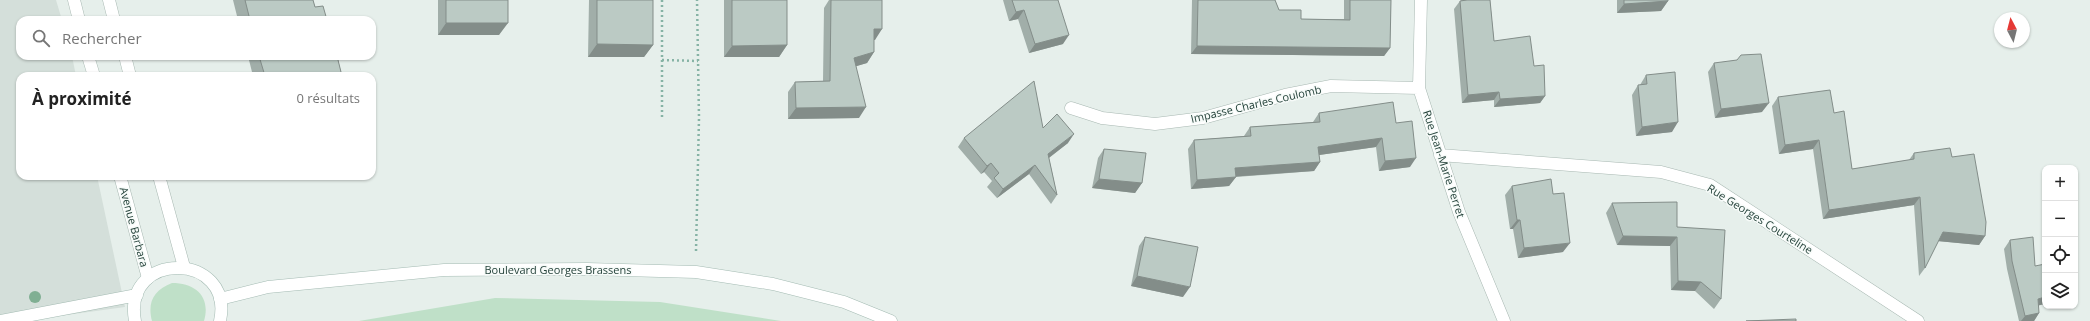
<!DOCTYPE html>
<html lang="fr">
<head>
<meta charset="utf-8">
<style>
	:root { --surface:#fff; --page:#f2f2f2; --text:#222; --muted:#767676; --line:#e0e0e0 }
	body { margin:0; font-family:"Open Sans",sans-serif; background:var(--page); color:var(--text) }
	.controls { position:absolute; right:12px; bottom:12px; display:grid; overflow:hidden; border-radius:8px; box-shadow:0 1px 3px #0004 }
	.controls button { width:36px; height:36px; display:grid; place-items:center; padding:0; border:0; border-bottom:1px solid var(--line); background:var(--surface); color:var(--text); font:20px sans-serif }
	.compass { position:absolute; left:1994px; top:12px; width:36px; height:36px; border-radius:50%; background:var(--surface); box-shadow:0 1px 3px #0004; rotate:353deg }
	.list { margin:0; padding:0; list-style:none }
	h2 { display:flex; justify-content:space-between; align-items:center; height:52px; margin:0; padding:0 16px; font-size:17px }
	h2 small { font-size:13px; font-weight:400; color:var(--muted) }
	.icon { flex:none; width:22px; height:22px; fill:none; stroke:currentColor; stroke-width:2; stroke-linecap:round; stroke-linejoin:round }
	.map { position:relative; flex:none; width:2090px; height:321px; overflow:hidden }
	.search { position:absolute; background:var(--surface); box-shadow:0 1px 3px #0004; left:16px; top:16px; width:360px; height:44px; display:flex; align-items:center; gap:10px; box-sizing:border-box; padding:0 14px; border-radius:12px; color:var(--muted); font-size:15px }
	.panel { position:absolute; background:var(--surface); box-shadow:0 1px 3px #0004; left:16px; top:72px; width:360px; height:108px; border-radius:12px }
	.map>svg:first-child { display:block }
	.built { fill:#d4dfda }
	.green { fill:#bfe0c8 }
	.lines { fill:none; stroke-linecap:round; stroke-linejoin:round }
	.street-casing { stroke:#a8b8b2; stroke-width:13 }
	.secondary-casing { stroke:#a4bbb3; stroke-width:13 }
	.path { stroke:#86b3a5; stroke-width:2.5; stroke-dasharray:2 3; stroke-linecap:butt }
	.street { stroke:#fff; stroke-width:12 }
	.secondary { stroke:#fff; stroke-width:12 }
	.tree { fill:#80af93 }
	.wall { fill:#a1aea9 }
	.shaded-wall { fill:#838d89 }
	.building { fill:#bbcac4; stroke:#838d89 }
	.labels { text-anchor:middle; stroke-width:3; stroke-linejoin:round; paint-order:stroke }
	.street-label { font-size:11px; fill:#24423a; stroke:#f7fbf9 }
</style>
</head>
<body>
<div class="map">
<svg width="2090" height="321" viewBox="0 0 2090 321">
	<rect width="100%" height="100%" fill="#e6efeb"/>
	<path class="built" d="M0 0H56L62 20H20V56H72L76 76H20V176H97L125 307 23 321H0Z"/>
	<path class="green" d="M172 283C196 283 211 297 204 321H152C147 302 154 290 172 283Z
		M495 298 660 302 781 321H359Z"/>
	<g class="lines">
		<defs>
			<path id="street" d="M74 0 79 20
				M109 0 114 20
				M1421 0 1419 88 1459 212 1504 321
				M88 56 94 76
				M125 56 130 76
				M1071 108 1102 118 1155 124 1203 118 1285 95 1331 86 1419 88
				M1440 155 1661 172 1710 185 1918 321
				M120 176 148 278
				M159 176 184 267"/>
			<path id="secondary" d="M220 299 268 287 444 270 587 269 696 272 773 284 844 302 891 321
				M0 321 137 295
				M135 321C122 249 235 252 220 321"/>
		</defs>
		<use href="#street" class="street-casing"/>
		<use href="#secondary" class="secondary-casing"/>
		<path class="path" d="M662 0V118
			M662 60 698 61
			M696 251 699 118 697 0"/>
		<use href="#street" class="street"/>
		<use href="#secondary" class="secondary"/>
	</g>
	<circle class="tree" cx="35" cy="297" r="6"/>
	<path class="wall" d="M233 0H313L315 7 327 20H238Z
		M438 0H508L499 35H438Z
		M589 0H653V45L644 57H588Z
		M724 0H787V45L779 57H724Z
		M829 0H882L875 40H874V52L867 63 856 66 859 118 788 119V92L795 82 823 81 824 8Z
		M1003 0H1058L1063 44 1029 53 1018 19 1009 21Z
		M1192 0H1275L1279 10 1301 19H1344V0H1391L1390 48 1384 56 1191 54Z
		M1461 0H1490L1494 41 1534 66 1545 96 1540 103 1494 107V100L1462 103 1454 9 1460 1H1461Z
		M1617 0H1668V1L1661 11 1617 13Z
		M248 56H337L342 76H253Z
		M1714 63 1762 112 1715 118 1708 72Z
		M1646 75 1672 132 1636 136 1632 95 1638 85H1640Z
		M1778 97 1834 113 1852 169 1909 160 1914 153 1952 157 1985 236 1979 245 1938 241 1925 268 1919 276 1914 205 1823 219 1813 149 1779 154 1772 106Z
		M1319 113 1396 123 1410 167 1379 171 1376 147 1319 155 1320 162 1314 171 1236 177 1229 186 1191 189 1188 149 1194 140 1244 136 1250 127 1313 122Z
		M1043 128 1068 143 1049 158 1057 195 1051 204 1029 174 997 198 987 187 992 181 984 172 981 174 958 147 964 138Z
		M1104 149 1142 183 1135 193 1092 188 1098 158Z
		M1512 186 1553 194 1563 252 1518 258 1513 229H1510L1505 195Z
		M1612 203 1677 227 1721 299 1714 309 1695 291 1671 290 1670 246 1617 245 1606 213Z
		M1145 237 1183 297 1131 286 1139 246Z
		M2010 240 2039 313 2034 321H2019L2007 269 2004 249Z"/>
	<path class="shaded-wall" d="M1668 1 1661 11 1617 13 1624 4Z
		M1024 10 1018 19 1009 21 1016 12Z
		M446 23H508L499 35H438Z
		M874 29H882L875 40H867Z
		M1069 35 1063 44 1029 53 1035 44Z
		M597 44 653 45 644 57H588Z
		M787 45 779 57H724L732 46Z
		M1197 46 1390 48 1384 56 1191 54Z
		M874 52 867 63 847 69 854 58Z
		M1499 92 1494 100 1462 103 1468 95Z
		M1545 96 1540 103 1494 107 1500 99Z
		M1769 103 1762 112 1715 118 1721 109Z
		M866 107 859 118 788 119 796 108Z
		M1678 122 1672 132 1636 136 1642 127Z
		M1074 134 1068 143 1042 163 1048 154Z
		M1382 138 1376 147 1312 156 1318 147Z
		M1819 140 1813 149 1779 154 1785 145Z
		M1416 158 1410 167 1379 171 1385 161Z
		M1320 162 1314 171 1228 177 1235 168Z
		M991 163 984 172 981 174 987 166Z
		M1035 165 1029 174 997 198 1003 189Z
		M1236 177 1229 186 1191 189 1197 180Z
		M1099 179 1142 183 1135 193 1092 188Z
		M1920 197 1914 205 1823 219 1829 210Z
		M1517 220H1520L1513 229H1510Z
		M1943 232 1985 236 1979 245 1937 241Z
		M1623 236 1677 237 1670 246 1617 245Z
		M1570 243 1563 252 1518 258 1524 248Z
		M1137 276 1190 287 1183 297 1131 286Z
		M1678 281 1701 282 1695 291 1671 290Z
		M2045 297V304L2032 307 2038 299Z
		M2039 313 2034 321H2021L2025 316Z"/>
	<path class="building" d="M245 0H313L315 7 323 6 327 20H250Z
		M446 0H508V23H446Z
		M597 0H653V45L597 44Z
		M732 0H787V45L732 46Z
		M831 0H882V29H874V52L854 58 866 107 796 108 795 82 830 81Z
		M1012 0H1058L1069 35 1035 44 1024 10 1016 12Z
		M1198 0H1275L1279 10H1301V19L1350 20V0H1391L1390 48 1197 46Z
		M1467 0H1490L1494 41 1530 36 1534 66 1544 65 1545 96 1500 99 1499 92 1468 95 1460 1Z
		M1624 0H1668V1L1624 4Z
		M1761 54 1769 103 1721 109 1714 63 1737 60 1741 55Z
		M259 56H337L342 76H265Z
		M1675 72 1678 122 1642 127 1638 85 1647 84 1646 75Z
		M1034 81 1043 128 1057 114 1074 134 1048 154 1057 195 1035 165 1003 189 994 178 999 173 991 163 987 166 964 138Z
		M1830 90 1834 113 1844 111 1852 169 1914 159V153L1950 148 1952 157 1974 154 1986 222 1985 236 1943 232 1925 268 1920 197 1829 210 1819 140 1785 145 1778 97Z
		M1393 102 1396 123 1412 121 1416 158 1385 161 1382 138 1318 147 1320 162 1235 168 1236 177 1197 180 1194 140 1251 136 1250 127 1320 122 1319 113Z
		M1104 149 1146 153 1142 183 1099 179Z
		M1551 179 1553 194 1564 193 1570 243 1524 248 1520 220H1517L1512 186Z
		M1677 202V227L1725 230 1721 299 1701 282 1678 281 1677 237 1623 236 1612 203Z
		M1145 237 1198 247 1190 287 1137 276Z
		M2033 237 2035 266 2045 264V297L2038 299 2039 313 2025 316 2012 261 2010 240Z
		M2075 273 2077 285 2075 286Z
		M1796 319V321H1746Z"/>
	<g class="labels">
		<g class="street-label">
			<text transform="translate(1256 104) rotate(-13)" y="4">Impasse Charles Coulomb</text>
			<text transform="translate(1444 164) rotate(72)" y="4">Rue Jean-Marie Perret</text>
			<text transform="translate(1760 219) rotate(32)" y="4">Rue Georges Courteline</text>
			<text transform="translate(134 227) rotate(75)" y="4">Avenue Barbara</text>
			<text x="558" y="274">Boulevard Georges Brassens</text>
		</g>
	</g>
</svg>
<div class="controls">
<button>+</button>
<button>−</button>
<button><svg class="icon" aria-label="locate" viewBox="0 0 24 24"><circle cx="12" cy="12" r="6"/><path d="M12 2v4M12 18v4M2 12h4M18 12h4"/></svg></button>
<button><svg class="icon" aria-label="layers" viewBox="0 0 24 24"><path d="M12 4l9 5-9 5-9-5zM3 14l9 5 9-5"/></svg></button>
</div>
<svg class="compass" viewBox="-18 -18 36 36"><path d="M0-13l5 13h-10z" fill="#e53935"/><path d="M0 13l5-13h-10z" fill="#767676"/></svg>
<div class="search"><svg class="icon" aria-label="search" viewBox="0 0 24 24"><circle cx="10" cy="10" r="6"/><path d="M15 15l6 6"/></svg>Rechercher</div>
<section class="panel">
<h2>À proximité<small>0 résultats</small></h2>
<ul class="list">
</ul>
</section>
</div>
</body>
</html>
